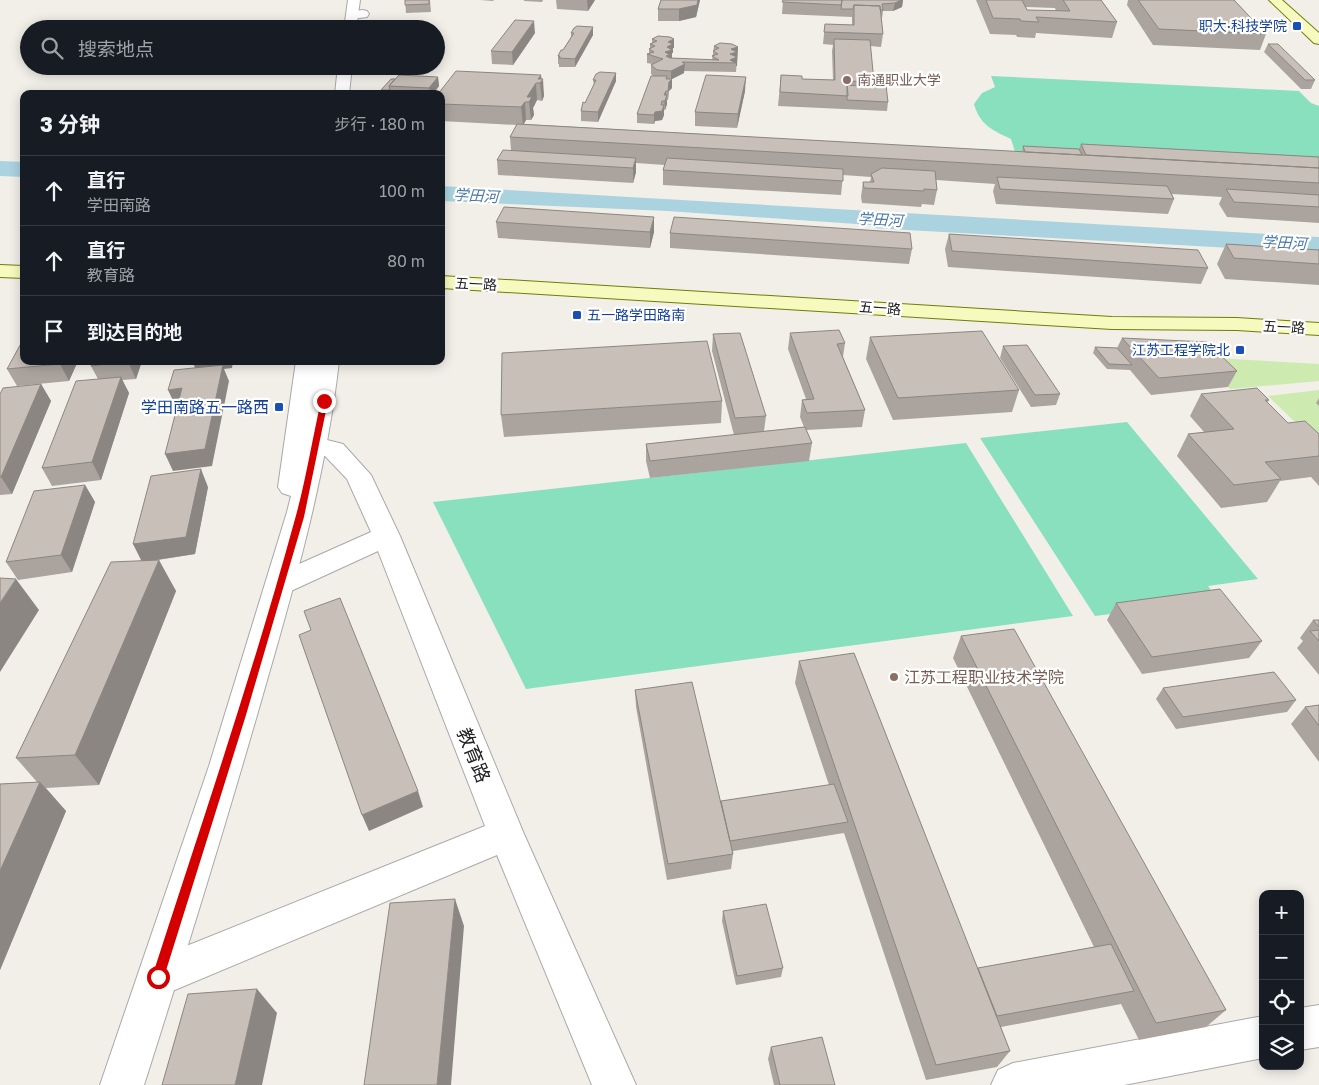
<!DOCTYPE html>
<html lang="zh">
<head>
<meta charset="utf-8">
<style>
	:root { --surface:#171b24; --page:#20242c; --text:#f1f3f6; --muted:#9ea1a6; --line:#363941 }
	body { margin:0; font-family:"Golos Text","Noto Sans SC",sans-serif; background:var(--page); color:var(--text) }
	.controls { position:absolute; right:15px; bottom:15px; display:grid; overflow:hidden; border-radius:10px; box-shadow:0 2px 12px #0003 }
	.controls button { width:45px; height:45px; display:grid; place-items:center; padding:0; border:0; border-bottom:1px solid var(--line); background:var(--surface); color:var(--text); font:25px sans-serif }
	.stop { position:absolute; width:15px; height:15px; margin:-11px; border:4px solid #d40000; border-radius:50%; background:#fff }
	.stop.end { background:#d40000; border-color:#fff; box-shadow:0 1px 5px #0008 }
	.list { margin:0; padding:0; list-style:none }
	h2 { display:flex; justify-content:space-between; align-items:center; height:65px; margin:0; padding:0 20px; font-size:21px }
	h2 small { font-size:16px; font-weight:400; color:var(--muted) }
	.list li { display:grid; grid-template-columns:32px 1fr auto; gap:15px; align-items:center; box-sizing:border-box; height:70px; padding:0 20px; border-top:1px solid var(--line) }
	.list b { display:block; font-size:19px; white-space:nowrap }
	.list p { margin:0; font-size:16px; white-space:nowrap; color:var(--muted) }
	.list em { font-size:16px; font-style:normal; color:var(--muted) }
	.icon { flex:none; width:28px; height:28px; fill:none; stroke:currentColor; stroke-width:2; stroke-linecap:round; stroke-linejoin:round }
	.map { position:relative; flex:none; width:1319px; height:1085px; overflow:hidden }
	.search { position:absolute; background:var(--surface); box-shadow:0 2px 12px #0003; left:20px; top:20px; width:425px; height:55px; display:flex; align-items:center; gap:12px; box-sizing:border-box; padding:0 18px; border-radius:28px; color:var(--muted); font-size:19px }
	.panel { position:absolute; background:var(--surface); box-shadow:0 2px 12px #0003; left:20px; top:90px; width:425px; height:275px; border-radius:10px }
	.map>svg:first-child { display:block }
	.grass { fill:#cdebb0 }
	.pitch { fill:#88e0be }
	.water { fill:#aad3df }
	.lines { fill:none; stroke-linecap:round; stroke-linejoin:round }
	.minor-casing { stroke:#a9a9a9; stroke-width:2 }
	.tertiary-casing { stroke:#a9a9a9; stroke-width:2 }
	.secondary-casing { stroke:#707d05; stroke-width:2 }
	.minor { fill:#fff; fill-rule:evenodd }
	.tertiary { fill:#fff; fill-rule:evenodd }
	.secondary { fill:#f7fabf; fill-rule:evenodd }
	.wall { fill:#aba49e; fill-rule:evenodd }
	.shaded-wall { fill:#8b8681 }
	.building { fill:#c7bfb8; stroke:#8b8681 }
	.route { fill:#d40000 }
	.transit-dot { fill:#1a4fb4; stroke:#fff; stroke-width:2 }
	.education-dot { fill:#8d6e63; stroke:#fff; stroke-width:2 }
	.labels { text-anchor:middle; stroke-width:4.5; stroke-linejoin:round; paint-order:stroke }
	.far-transit-label { font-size:14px; fill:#164399; stroke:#fff; text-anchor:end }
	.far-education-label { font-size:14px; fill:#785e54; stroke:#fff; text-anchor:start }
	.far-street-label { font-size:14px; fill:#222; stroke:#fff }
	.far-water-label { font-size:15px; font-style:italic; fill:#4a7aab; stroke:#fff }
	.transit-label { font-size:16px; fill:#164399; stroke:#fff; text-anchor:end }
	.education-label { font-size:16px; fill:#785e54; stroke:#fff; text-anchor:start }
	.near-street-label { font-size:19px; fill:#222; stroke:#fff }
</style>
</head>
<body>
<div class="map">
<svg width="1319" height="1085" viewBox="0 0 1319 1085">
	<rect width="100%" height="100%" fill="#f2efe9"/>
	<path class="grass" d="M1198 357 1319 364V381L1230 389Z
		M1319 390V445L1268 396Z"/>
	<path class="pitch" d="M991 76 1299 91 1311 103 1319 106V172L1016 155 1011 139C992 130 980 125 974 104L982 93 995 87Z
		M1127 422 1258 579 1208 586 1218 600 1095 616 980 438Z
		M966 443 1073 616 526 689 433 502Z"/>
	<path class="water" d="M0 161 24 162V177L0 176Z
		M441 186 1319 237V253L872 228 871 225 667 211 441 201Z"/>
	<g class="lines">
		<defs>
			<path id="minor" d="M363 10 367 11 369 14 367 17 352 19 346 15 348 12Z
				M315 437 343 444 371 475 400 536 524 834 636 1085H592L497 855 158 997 144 991 138 977 144 963 485 826 378 551 280 596 270 593 266 585 270 577 371 532 347 479 325 456 306 451 303 445 306 439Z
				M1319 1005V1047L1300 1050V1008Z
				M1263 1016V1058L1124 1085H991L998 1070 1013 1063Z"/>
			<path id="tertiary" d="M348 0H360L356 29H344Z
				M338 66H352L349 94H335Z
				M296 361H339C327 469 298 573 268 677 229 814 187 950 144 1085H100L209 766 287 512 291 496 282 493 278 487Z"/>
			<path id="secondary" d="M1269 0H1282L1319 33V44L1314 43Z
				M0 265 24 266V278L0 277Z
				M441 276 1112 317 1237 318 1319 323V335L1237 330 1112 329 441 288Z"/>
		</defs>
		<use href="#minor" class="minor-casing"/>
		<use href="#tertiary" class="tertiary-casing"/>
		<use href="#secondary" class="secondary-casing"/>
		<use href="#minor" class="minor"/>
		<use href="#tertiary" class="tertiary"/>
		<use href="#secondary" class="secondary"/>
	</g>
	<path class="wall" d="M405 0H430L431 12 406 13Z
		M480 0H494L493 1Z
		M524 0H543L542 2 524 1Z
		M556 0H595L588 11 557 9Z
		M661 0H700L696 17 679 21H658V9Z
		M783 0H903L902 7 893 11H883L882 18H881L883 34 881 47 870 46 874 84 888 102 887 111 778 106 781 75 802 79 833 80 832 51 833 45 823 44 825 24 852 25V17L782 14Z
		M976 0H1101L1117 22 1112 38 1036 33 1035 38 1017 37 1016 35 990 34ZM1026 7 1055 8 1056 11 1027 10Z
		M1128 0H1234L1266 34 1260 50 1153 45 1127 5Z
		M535 33 513 65 492 64 491 51Z
		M571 33 593 35 575 67H559V64H558V56L563 50 571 37Z
		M652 39H674V48H673V53H672V58L712 60 714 46 738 47 736 72 684 71V73L672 79V88L669 91 668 100H667V104L665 110H664V115L662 120 655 121 654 124 637 123V114L653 76 651 74V65L652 64 647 63V54L649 53V49L650 48V44L652 43Z
		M1268 44 1315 80 1311 89H1301L1264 52Z
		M616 73V81L598 122 581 121V111L594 85 593 80Z
		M438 77 439 86 433 94H382L381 90 391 79Z
		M541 79 544 96 542 101 537 100 533 108 534 115 531 120H526L524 124 1022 152 1023 146 1079 149 1081 144 1319 157V223L1227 217 1219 204 1222 197 1172 194 1174 199 1168 214 996 204 993 191 995 184 936 180 937 190 934 205 922 204 921 207 862 203 861 197 863 182H870L871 177 843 175 841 195 663 185V170L665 165 636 163V172L633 183 498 175 497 160 511 150 510 137 517 125 441 121V94Z
		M745 91 737 128 695 126V112Z
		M496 222 654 232 650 248 498 238Z
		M670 233 912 249 909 264 670 248Z
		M949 234 1208 268 1201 284 948 267 945 249Z
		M1226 244 1319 250V285L1225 279 1217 264Z
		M790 333 845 343 843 357 865 410 862 427 806 430 812 443 809 461 650 478 646 461V444L734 435 712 351 713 334 766 416 764 431 804 427 800 417 802 400 806 399 788 349Z
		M870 337 1019 390 1012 412 893 420 866 359Z
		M1122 338 1237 371 1228 387 1151 395 1130 370 1107 369 1093 353 1095 347 1117 348Z
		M1003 346 1060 394 1056 405 1031 407 1000 358Z
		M24 361H78L69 381 17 386 7 369Z
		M93 361H142L136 379 122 380 129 393 101 480 52 486 42 468 98 379 91 366Z
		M41 384 51 401 12 494 0 495V394Z
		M1201 394 1269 400 1267 403 1288 423 1319 434V486L1311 477 1280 481 1267 502 1221 508 1177 456 1188 434 1204 432 1190 416Z
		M1319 398V406L1316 403Z
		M722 401 721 423 504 437 501 415Z
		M85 485 95 502 72 572 18 580 6 562Z
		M208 487 195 554 158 560 176 591 99 785 46 788 66 811 0 970V784L37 782 16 758 141 560Z
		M1116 603 1262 641 1249 658 1142 674 1107 620Z
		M1313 620H1319V675L1297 648 1303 641 1300 638Z
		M961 636 1226 1010 1206 1027 1139 1040 1121 1004 1001 1027 1010 1051 997 1067 926 1080 844 833 733 851V854L731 869 667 880 636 707 635 690 721 801 829 785 795 683 799 661 978 968 1094 947 953 658Z
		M1163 688 1296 700 1287 712 1176 729 1156 699Z
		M1319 705V762L1291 724 1305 707Z
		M723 911 783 968 781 977 736 985 722 921Z
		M771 1047 835 1085H774L768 1059Z"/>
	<path class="shaded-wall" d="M587 0H595L588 11Z
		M698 0H700L696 17 679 21V9Z
		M901 0H903L902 7 893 11 895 3Z
		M534 21 535 33 513 65 512 52Z
		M593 27V35L575 67V59Z
		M674 39V48H673V53H672V58L665 61V52L668 42Z
		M738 47 737 66H736V63H730L731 49Z
		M685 64 684 73 672 79V88L669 91 668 100 669 82 671 80V71Z
		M616 73V81L598 122V112Z
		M541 75 542 81 543 79 544 96 542 101 540 83 538 79Z
		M438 77 439 86 433 94H430L429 88Z
		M746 77 745 91 737 128 738 114Z
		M536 83 537 100 533 108 534 115 531 120 529 102 527 97Z
		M666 91 667 104 665 110 664 95Z
		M662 101V109L664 105V115L662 120 655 121 654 124V115L655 112 661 105Z
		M525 102 526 120 523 125 521 107Z
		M636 158V172L633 183V168Z
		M654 217V232L650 248V232Z
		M61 361H78L69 381 60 364Z
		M128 361H142L136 379 128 362Z
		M192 361H233L232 368 224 369 229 381 212 466 173 471 165 454 197 372Z
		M121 377 129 393 101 480 92 462Z
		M41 384 51 401 12 494 1 477Z
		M182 388 189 405 176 407 168 390Z
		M201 469 208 487 195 554 142 562 133 544Z
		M85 485 95 502 72 572 61 555Z
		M159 560 176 591 99 785 75 755Z
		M16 579 39 610 0 672V603Z
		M40 782 66 811 0 970V871Z
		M418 791 423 807 369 831 362 815Z
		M455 899 464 926 451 1085H437Z
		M257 989 277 1013 262 1085H235Z"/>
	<path class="building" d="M405 0H429V4L405 5Z
		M661 0H698L697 5 679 9H658Z
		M783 0H842L841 5 782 2Z
		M842 0H901L895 3 882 4 883 10H880V6L854 5 853 9H841Z
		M986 0H1022L1027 10 1070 11 1063 0H1101L1117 22 1036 17 1039 22 1021 21 1020 19 993 18Z
		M1138 0H1234L1266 34 1159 29Z
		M854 5 880 6 883 34 824 32 825 24 854 25Z
		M515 20 534 21 512 52 491 51Z
		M577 26 593 27 575 59 559 58 560 56H558L561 50H563L574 33H571L574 28Z
		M658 36 670 37 674 39 668 42 673 44 667 47 672 50 665 52 670 55 666 56 670 58 719 60 712 56 718 54 713 51 719 48 714 46 720 43 732 44 738 47 731 49 737 52 730 54 737 57 730 60 736 63 682 62 685 64 671 71 657 70 651 65 663 59 647 54 654 52 649 49 655 46 650 44 657 41 652 39Z
		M834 39 870 40 874 82 847 81 848 96 780 92 781 75 802 76V79L835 80Z
		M1268 44H1278L1315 80H1305Z
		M456 71 541 75 538 79H543L540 83H536L527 97H532L529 102H525L521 107 441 104V94H438Z
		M600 72 616 73 598 112 581 111 583 102 585 103 596 80H593L596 74Z
		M399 75 438 77 429 88 389 86Z
		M706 75 746 77 738 114 695 112Z
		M651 76H667L666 79H672L669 82 668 91H666L664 95H667L665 101H662L661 105H664L662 111 655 112 654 115 637 114Z
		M391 79H395L389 86 390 90H381Z
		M847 85 874 87V85H886L888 102 847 100Z
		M517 124 1319 168V183L510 137Z
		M1081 144 1319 157V168L1086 155Z
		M1023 146 1079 149 1082 155 1025 152Z
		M503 150 636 158 633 168 497 160Z
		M667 158 843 169V181L663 170Z
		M882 168 935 171 937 190 924 189V191L864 188 863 182H874L871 174Z
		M997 177 1167 186 1174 199 1000 189Z
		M1226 189 1319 195V207L1234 202Z
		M504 207 654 217 650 232 496 222Z
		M674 217 910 233 912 249 670 233Z
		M949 234 1198 250 1208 268 952 251Z
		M1226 244 1319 250V264L1234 258Z
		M839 330 845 343 837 344 865 410 807 413 802 400 814 399 790 333Z
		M982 331 1019 390 898 398 870 337Z
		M740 333 766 416 735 418 713 334Z
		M24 338V361H61L60 364 7 369Z
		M1122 338 1207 342 1237 371 1159 378Z
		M707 341 722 401 501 415 502 353Z
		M1027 345 1060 394 1035 395 1003 346Z
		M1095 347 1117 348 1132 365 1109 364Z
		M93 361H128L91 366Z
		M223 365 205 449 165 454 182 388 168 390 174 370Z
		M121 377 92 462 42 468 76 381Z
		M41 384 1 477H0V394L3 388Z
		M1257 388 1269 400H1265L1288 423 1305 421 1319 434V456L1265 462 1281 479 1234 485 1188 434 1234 429 1201 394Z
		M805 427 812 443 650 461 646 444Z
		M201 469 186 537 133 544 151 476Z
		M85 485 61 555 6 562 34 491Z
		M159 560 75 755 16 758 111 562Z
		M0 578 16 579 0 603Z
		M1220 589 1262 641 1152 657 1116 603Z
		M340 598 418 791 362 815 299 635 311 630 304 611Z
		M1313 620H1319V627Z
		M1014 629 1226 1010 1156 1023 961 636Z
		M1319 630V641L1310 631Z
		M854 653 1010 1051 936 1065 799 661Z
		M1274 672 1296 700 1183 717 1163 688Z
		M692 682 733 854 668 864 635 690Z
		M1319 705V726L1305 707Z
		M40 782 0 871V784Z
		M834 784 848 822 730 841 721 801Z
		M455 899 437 1085H364L390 903Z
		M766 904 783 968 737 976 723 911Z
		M1111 944 1134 991 997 1016 978 968Z
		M257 989 235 1085H162L188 994Z
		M822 1037 835 1085H780L771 1047Z"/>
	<path class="route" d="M324 399 328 401 304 517 284 585 246 715 164 977 162 981 158 983 154 981 152 977C201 825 253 673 295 519 306 480 312 440 321 401Z"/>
	<g class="transit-dot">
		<rect x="1292" y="21" width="10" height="10" rx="2.5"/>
		<rect x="572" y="310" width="10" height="10" rx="2.5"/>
		<rect x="1235" y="345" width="10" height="10" rx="2.5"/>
		<rect x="274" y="402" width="10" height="10" rx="2.5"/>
	</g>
	<g class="education-dot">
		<circle cx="847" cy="80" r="5"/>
		<circle cx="894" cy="677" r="5"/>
	</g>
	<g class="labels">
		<g class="far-transit-label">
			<text x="1287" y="31">职大·科技学院</text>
			<text x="587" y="320" text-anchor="start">五一路学田路南</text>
			<text x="1230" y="355">江苏工程学院北</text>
		</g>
		<g class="far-education-label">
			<text x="857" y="85">南通职业大学</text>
		</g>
		<g class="far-street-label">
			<text transform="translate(476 284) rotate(3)" y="5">五一路</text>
			<text transform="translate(880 308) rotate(4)" y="5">五一路</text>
			<text transform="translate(1284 327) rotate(3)" y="5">五一路</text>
		</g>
		<g class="far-water-label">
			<text transform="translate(476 196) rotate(3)" y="5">学田河</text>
			<text transform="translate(880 220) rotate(3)" y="5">学田河</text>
			<text transform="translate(1284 243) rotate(3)" y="5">学田河</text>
		</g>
		<g class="transit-label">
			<text x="269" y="413">学田南路五一路西</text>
		</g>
		<g class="education-label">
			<text x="904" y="683">江苏工程职业技术学院</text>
		</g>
		<g class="near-street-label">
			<text transform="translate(474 755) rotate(68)" y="7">教育路</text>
		</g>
	</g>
</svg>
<div class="controls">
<button>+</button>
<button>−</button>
<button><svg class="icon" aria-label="locate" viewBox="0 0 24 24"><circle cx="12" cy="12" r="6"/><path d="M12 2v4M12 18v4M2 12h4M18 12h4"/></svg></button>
<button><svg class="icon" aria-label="layers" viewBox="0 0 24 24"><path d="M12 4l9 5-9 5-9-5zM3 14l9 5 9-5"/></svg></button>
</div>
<div class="stop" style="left:158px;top:977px"></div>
<div class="stop end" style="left:324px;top:401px"></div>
<div class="search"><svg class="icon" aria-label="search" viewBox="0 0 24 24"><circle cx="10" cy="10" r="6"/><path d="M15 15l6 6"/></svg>搜索地点</div>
<section class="panel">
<h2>3 分钟<small>步行 · 180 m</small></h2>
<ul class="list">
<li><svg class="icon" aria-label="ahead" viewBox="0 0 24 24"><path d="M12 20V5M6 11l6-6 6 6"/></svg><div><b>直行</b><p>学田南路</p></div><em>100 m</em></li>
<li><svg class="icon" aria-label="ahead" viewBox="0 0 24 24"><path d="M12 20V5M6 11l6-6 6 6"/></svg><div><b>直行</b><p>教育路</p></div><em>80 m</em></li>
<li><svg class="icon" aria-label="arrive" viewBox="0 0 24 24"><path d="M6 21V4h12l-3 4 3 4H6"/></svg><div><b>到达目的地</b></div></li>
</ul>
</section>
</div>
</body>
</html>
